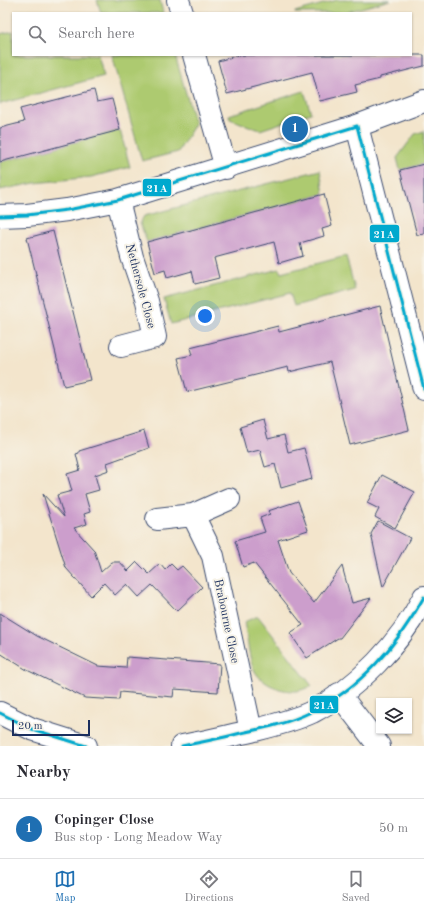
<!DOCTYPE html>
<html lang="en">
<head>
<meta charset="utf-8">
<style>
	:root { --surface:#fff; --page:#f2f2f3; --text:#2b2b33; --muted:#7c7c81; --line:#e1e1e2; --accent:#1f6fb2 }
	body { margin:0; font-family:"Old Standard TT",serif; background:var(--page); color:var(--text) }
	.controls { position:absolute; right:12px; bottom:12px; display:grid; overflow:hidden; border-radius:0px; box-shadow:0 1px 3px #0004 }
	.controls button { width:36px; height:36px; display:grid; place-items:center; padding:0; border:0; border-bottom:1px solid var(--line); background:var(--surface); color:var(--text); font:20px sans-serif }
	.scale { position:absolute; left:12px; bottom:10px; width:78px; box-sizing:border-box; padding-left:4px; border:2px solid #1b2f5e; border-top:0; font-size:11px; line-height:14px; white-space:nowrap; color:#1b2f5e; -webkit-text-stroke:3px #f7f3e8; paint-order:stroke }
	.you { position:absolute; left:205px; top:316px; width:14px; height:14px; margin:-10px; border:3px solid #fff; border-radius:50%; background:#1a73e8; box-shadow:0 0 0 6px #1a73e833 }
	.badge { display:grid; place-items:center; width:26px; height:26px; border-radius:50%; background:var(--accent); color:#fff; font-size:13px; font-weight:700 }
	.pin { position:absolute; translate:-50% -50%; border:2px solid #fff; box-shadow:0 1px 4px #0006 }
	.list { margin:0; padding:0; list-style:none }
	h2 { display:flex; justify-content:space-between; align-items:center; height:52px; margin:0; padding:0 16px; font-size:17px }
	h2 small { font-size:13px; font-weight:400; color:var(--muted) }
	.list li { display:grid; grid-template-columns:26px 1fr auto; gap:12px; align-items:center; box-sizing:border-box; height:60px; padding:0 16px; border-top:1px solid var(--line) }
	.list b { display:block; font-size:15px; white-space:nowrap }
	.list p { margin:0; font-size:13px; white-space:nowrap; color:var(--muted) }
	.list em { font-size:13px; font-style:normal; color:var(--muted) }
	.icon { flex:none; width:22px; height:22px; fill:none; stroke:currentColor; stroke-width:2; stroke-linecap:round; stroke-linejoin:round }
	.map { position:relative; flex:none; width:424px; height:746px; overflow:hidden }
	.search { position:absolute; background:var(--surface); box-shadow:0 1px 3px #0004; left:12px; right:12px; top:12px; height:44px; display:flex; align-items:center; gap:10px; box-sizing:border-box; padding:0 14px; border-radius:0px; color:var(--muted); font-size:15px }
	.sheet { height:112px; background:var(--surface) }
	nav { display:flex; justify-content:space-around; align-items:center; box-sizing:border-box; height:56px; border-top:1px solid var(--line); background:var(--surface); font-size:11px; color:var(--muted) }
	nav a { display:grid; justify-items:center; gap:2px }
	nav .on { color:var(--accent) }
	.map>svg:first-child { display:block }
	.green { fill:#adca70; stroke:#647c67 }
	.building { fill:#cc9ecc }
	.lines { fill:none; stroke-linecap:round; stroke-linejoin:round }
	.minor-casing { stroke:#3b4a6e; stroke-width:24 }
	.minor { stroke:#fff; stroke-width:22 }
	.bus-1-casing { stroke:#f7f3e8; stroke-width:6 }
	.bus-1 { stroke:#00a9ce; stroke-width:3 }
	.labels { text-anchor:middle; stroke-width:4; stroke-linejoin:round; paint-order:stroke }
	.street-label { font-size:12px; fill:#1b2f5e; stroke:#f7f3e8 }
	.line-badge { stroke:#f7f3e8; stroke-width:1.5 }
	.badge-label { font-size:11px; text-anchor:middle; font-weight:bold; fill:#fff }
</style>
</head>
<body>
<div class="map">
<svg width="424" height="746" viewBox="0 0 424 746">
	<rect width="100%" height="100%" fill="#f7f3e8"/>
	<filter id="ink" filterUnits="userSpaceOnUse"><feTurbulence type="fractalNoise" baseFrequency=".025" numOctaves="2"/><feDisplacementMap in="SourceGraphic" scale="8" xChannelSelector="R" yChannelSelector="G"/><feConvolveMatrix kernelMatrix="1 2 1 2 8 2 1 2 1" color-interpolation-filters="sRGB"/></filter>
	<filter id="wash" filterUnits="userSpaceOnUse"><feTurbulence type="fractalNoise" baseFrequency=".012" numOctaves="4" result="noise"/><feDisplacementMap in="SourceGraphic" scale="16" xChannelSelector="R" yChannelSelector="G"/><feGaussianBlur stdDeviation="0.9" result="paint"/><feColorMatrix in="noise" values="0 0 0 0 0 0 0 0 0 0 0 0 0 0 0 0 0 1.4 0 .05"/><feComposite in="paint" operator="in"/></filter>
	<g filter="url(#wash)">
		<rect width="100%" height="100%" fill="#f3e5cc"/>
		<path class="green" d="M97 0H160L163 13H101Z
			M337 0H390L343 13H295V12Z
			M13 31V55H98L104 76 0 104V34Z
			M112 55H175L195 124 178 152 142 161Z
			M304 91 311 113 260 130 230 119 229 115Z
			M120 130 130 167 91 177 35 183 0 190V162Z
			M424 131V164L400 170 397 158 415 134Z
			M320 170 324 194 147 242 140 223 144 216Z
			M346 256 355 290 294 306 290 293 171 324 164 299 279 269 281 273Z
			M258 616 312 686C307 688 302 690 297 691 279 692 258 683 252 665 248 651 247 636 244 622Z"/>
		<g id="blocks">
			<path class="building" d="M239 55H424V66L380 77V79L355 85 357 92 320 101 312 72 227 94 218 61Z
				M94 90 97 102 112 99 120 130 0 162V128L24 122 20 109Z
				M424 164V234L417 235 400 170Z
				M324 194 332 226 322 229 324 236 300 243 303 256 279 263 274 242 214 258 219 278 195 284 192 271 167 278 165 270 155 273 147 242Z
				M53 231 90 380 64 386 27 238Z
				M380 306 409 430 350 445 330 362 289 372 288 367 187 392 178 358 192 355 190 348 278 326 279 332Z
				M263 420 268 439 284 435 288 452 304 448 312 479 281 488 275 464 265 467 260 450 247 453 240 427Z
				M144 431 149 448 107 463 109 470 95 475 99 490 85 494 90 512 84 514 87 524 74 528 94 550 101 572 112 562H120L128 571 137 562 149 574 160 564 165 570 171 564 177 570 182 566 202 587 177 611 152 585 139 597 127 584 115 595 104 583 91 596 66 568 43 494 64 517 57 495 72 491 67 474 80 470 76 454 79 453V451Z
				M382 475 415 492 395 528 375 517 379 509 367 503Z
				M298 501 308 530 278 540 289 573 314 603 342 566 352 603 371 598 340 638H338L307 658 290 633 303 625 254 563 243 567 235 541 265 532 260 518 270 514 268 511Z
				M378 521 410 538 383 587 371 534Z
				M0 613 37 636 98 666 126 668 127 657 220 664 218 692 174 689 173 697 120 692 119 700 85 698 27 670 0 653Z"/>
		</g>
	</g>
	<g filter="url(#ink)">
		<use href="#blocks" fill-opacity="0" stroke="#3b4a6e" stroke-width="1"/>
		<g class="lines">
			<defs>
				<path id="minor" d="M178 0 182 13
					M194 55 226 168
					M357 126 424 389
					M118 200 132 257 147 301 155 337 121 346
					M0 216 27 215 67 210 118 200 357 126 424 101
					M193 515 213 556 251 731
					M157 519 193 515 229 499
					M339 694 379 746
					M0 713 32 729 86 746
					M182 746C205 742 228 736 251 731 271 726 293 721 312 712 358 688 401 643 424 597"/>
			</defs>
			<use href="#minor" class="minor-casing"/>
			<use href="#minor" class="minor"/>
			<defs>
				<path id="bus-1" d="M0 216 27 215 67 210 118 200 357 126 424 389
					M0 713 32 729 86 746
					M182 746C202 742 222 738 241 733 265 728 289 723 311 712 360 689 398 644 424 597"/>
			</defs>
			<use href="#bus-1" class="bus-1-casing"/>
			<use href="#bus-1" class="bus-1"/>
		</g>
	</g>
	<g class="labels">
		<g class="street-label">
			<text transform="translate(141 286) rotate(75)" y="4">Nethersole Close</text>
			<text transform="translate(227 621) rotate(78)" y="4">Brabourne Close</text>
		</g>
	</g>
	<g class="line-badge">
		<rect x="142" y="178" width="30" height="19" rx="4" fill="#00a9ce"/>
		<rect x="369" y="224" width="31" height="19" rx="4" fill="#00a9ce"/>
		<rect x="309" y="695" width="30" height="19" rx="4" fill="#00a9ce"/>
	</g>
	<g class="badge-label">
		<text x="157" y="192">21A</text>
		<text x="384" y="238">21A</text>
		<text x="324" y="709">21A</text>
	</g>
</svg>
<div class="controls">
<button><svg class="icon" aria-label="layers" viewBox="0 0 24 24"><path d="M12 4l9 5-9 5-9-5zM3 14l9 5 9-5"/></svg></button>
</div>
<div class="scale">20 m</div>
<div class="you"></div>
<div class="pin badge" style="left:295px;top:129px">1</div>
<div class="search"><svg class="icon" aria-label="search" viewBox="0 0 24 24"><circle cx="10" cy="10" r="6"/><path d="M15 15l6 6"/></svg>Search here</div>
</div>
<section class="sheet">
<h2>Nearby<small></small></h2>
<ul class="list">
<li><span class="badge">1</span><div><b>Copinger Close</b><p>Bus stop · Long Meadow Way</p></div><em>50 m</em></li>
</ul>
</section>
<nav>
<a class="on"><svg class="icon" aria-label="map" viewBox="0 0 24 24"><path d="M3 6l6-2 6 2 6-2v14l-6 2-6-2-6 2zM9 4v14M15 6v14"/></svg>Map</a>
<a><svg class="icon" aria-label="directions" viewBox="0 0 24 24"><path d="M12 3l9 9-9 9-9-9zM9 14v-3h6M13 9l2 2-2 2"/></svg>Directions</a>
<a><svg class="icon" aria-label="saved" viewBox="0 0 24 24"><path d="M7 4h10v16l-5-4-5 4z"/></svg>Saved</a>
</nav>
</body>
</html>
